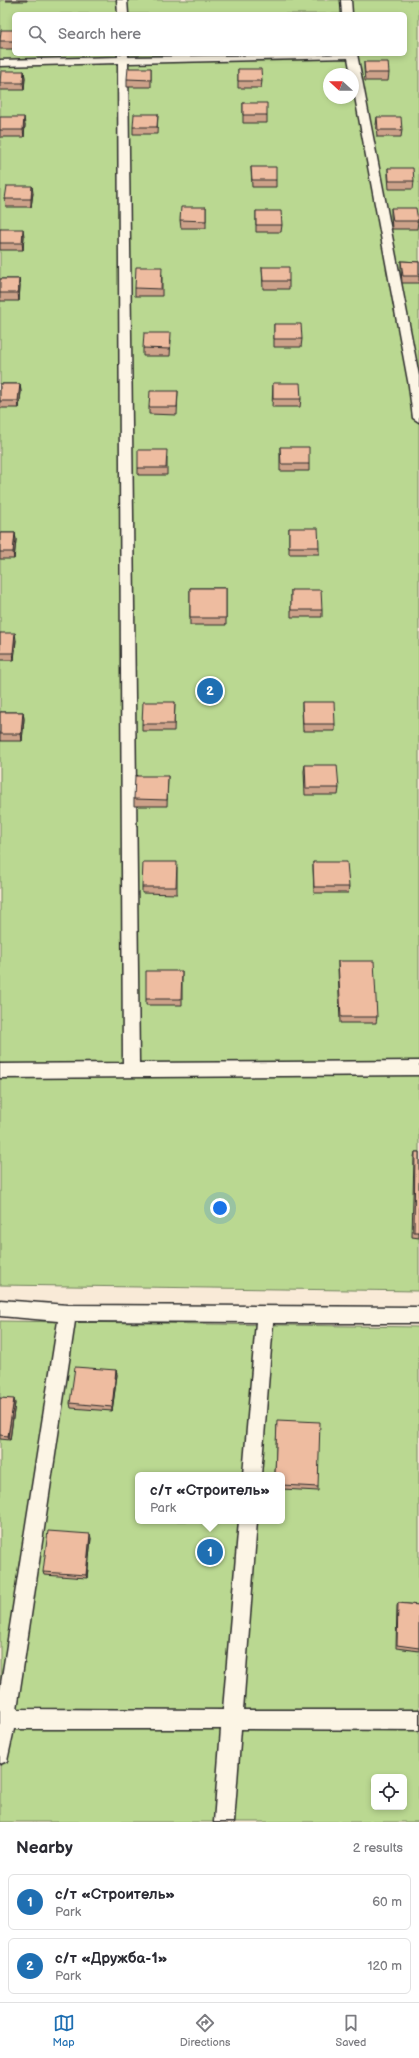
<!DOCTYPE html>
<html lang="en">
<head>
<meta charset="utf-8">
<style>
	:root { --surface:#fff; --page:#f7f7f7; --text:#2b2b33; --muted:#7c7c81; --line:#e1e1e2; --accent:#1f6fb2 }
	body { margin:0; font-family:"Balsamiq Sans",sans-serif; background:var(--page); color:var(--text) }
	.controls { position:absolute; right:12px; bottom:12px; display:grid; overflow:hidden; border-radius:6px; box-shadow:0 2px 6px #0003 }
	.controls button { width:36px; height:36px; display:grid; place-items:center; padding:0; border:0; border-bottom:1px solid var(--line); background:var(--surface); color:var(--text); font:20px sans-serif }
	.compass { position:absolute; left:323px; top:68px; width:36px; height:36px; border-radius:50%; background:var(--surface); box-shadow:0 2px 6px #0003; rotate:291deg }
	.you { position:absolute; left:220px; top:1208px; width:14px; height:14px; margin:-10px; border:3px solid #fff; border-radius:50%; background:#1a73e8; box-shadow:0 0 0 6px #1a73e833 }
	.badge { display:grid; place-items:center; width:26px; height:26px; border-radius:50%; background:var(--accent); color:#fff; font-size:13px; font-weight:700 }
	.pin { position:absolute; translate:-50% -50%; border:2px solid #fff; box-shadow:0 1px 4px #0006 }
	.popup { position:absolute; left:135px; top:1472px; width:150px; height:52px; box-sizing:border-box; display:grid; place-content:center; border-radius:6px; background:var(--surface); filter:drop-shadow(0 1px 3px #0005); font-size:13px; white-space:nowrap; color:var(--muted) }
	.popup b { font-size:15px; color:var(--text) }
	.popup::after { content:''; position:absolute; left:50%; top:100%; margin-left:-8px; border:8px solid transparent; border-top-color:var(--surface) }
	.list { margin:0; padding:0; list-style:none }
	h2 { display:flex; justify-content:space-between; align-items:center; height:52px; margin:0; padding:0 16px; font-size:17px }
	h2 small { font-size:13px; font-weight:400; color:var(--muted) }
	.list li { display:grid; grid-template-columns:26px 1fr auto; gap:12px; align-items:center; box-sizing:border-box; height:56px; margin:0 8px 8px; padding:0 8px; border:1px solid var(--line); border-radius:6px }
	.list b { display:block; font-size:15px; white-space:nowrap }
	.list p { margin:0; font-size:13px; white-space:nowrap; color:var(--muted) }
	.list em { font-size:13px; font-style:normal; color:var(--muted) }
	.icon { flex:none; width:22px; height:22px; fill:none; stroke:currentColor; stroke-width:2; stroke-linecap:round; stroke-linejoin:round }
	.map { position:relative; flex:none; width:419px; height:1822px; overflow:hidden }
	.search { position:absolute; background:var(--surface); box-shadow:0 2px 6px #0003; left:12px; right:12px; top:12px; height:44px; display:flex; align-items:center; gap:10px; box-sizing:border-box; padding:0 14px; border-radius:6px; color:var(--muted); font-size:15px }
	.sheet { height:180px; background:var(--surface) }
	nav { display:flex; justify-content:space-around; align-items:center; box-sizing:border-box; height:56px; border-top:1px solid var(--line); background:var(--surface); font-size:11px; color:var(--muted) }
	nav a { display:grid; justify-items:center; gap:2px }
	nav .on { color:var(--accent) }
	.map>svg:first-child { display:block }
	.green { fill:#bad891; stroke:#72825e; fill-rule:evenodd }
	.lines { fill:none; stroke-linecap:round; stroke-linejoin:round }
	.lane-casing { stroke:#2b2b2b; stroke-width:3 }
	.lane { fill:#fcf5e5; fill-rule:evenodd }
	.wall { fill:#cda28a; stroke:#2b2b2b }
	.shaded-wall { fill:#a78470; stroke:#2b2b2b }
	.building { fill:#eebca0; stroke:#2b2b2b }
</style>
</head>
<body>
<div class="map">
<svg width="419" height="1822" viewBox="0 0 419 1822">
	<rect width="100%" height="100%" fill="#f9ead7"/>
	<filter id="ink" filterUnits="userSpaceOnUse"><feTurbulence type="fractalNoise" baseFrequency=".025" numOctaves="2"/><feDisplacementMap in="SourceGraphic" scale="8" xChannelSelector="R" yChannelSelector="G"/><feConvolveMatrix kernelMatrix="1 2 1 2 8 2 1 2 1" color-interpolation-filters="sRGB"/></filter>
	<g filter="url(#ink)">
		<path class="green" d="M0 0H419V1291L0 1285ZM14 14H405V54H14ZM329 74H353V98H329Z
			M0 1321 419 1327V1822H0ZM138 1475H282V1521H138ZM374 1777H404V1807H374Z"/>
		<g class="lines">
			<defs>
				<path id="lane" d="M117 0H127L128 14H118Z
					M341 0H351L352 14H342Z
					M118 54H128V57L357 54 419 376V422L413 418 409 386 353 86V74H351L348 58 128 63 139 1063 419 1061V1075L0 1078V1064L123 1063 118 63 0 66V60L118 57Z
					M0 1300 68 1305 419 1307V1323H273L261 1475H243L256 1322 75 1321 17 1709 223 1710 239 1521H257L243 1710H419V1730L241 1729 234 1822H214L221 1729H14L7 1761 0 1764V1690L58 1321 0 1316Z"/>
			</defs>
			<use href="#lane" class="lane-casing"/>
			<use href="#lane" class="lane"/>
		</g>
		<path class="wall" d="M5 0H27V1H5Z
			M14 30V49H0V35Z
			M364 62 389 73 388 81H365L364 69Z
			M151 68V87H127V79Z
			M238 69 262 81 261 88H238Z
			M24 71 25 78 24 90H0V81Z
			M243 103 267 115V123H243Z
			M158 114 157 134H133V127Z
			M377 117 402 130 401 137H377L376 125Z
			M0 120 25 125 24 137H0Z
			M251 167 276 180V187H252Z
			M388 168 414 181 413 189H389L388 176Z
			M33 193 31 207H6L5 199Z
			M206 207V228H181L180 220Z
			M391 208 418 221 417 229H392L391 215Z
			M256 211 282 225 281 232H256Z
			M0 229 24 236 23 250H0Z
			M401 261 419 262V283H402L401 269Z
			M262 267 289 281V289H263Z
			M162 274V296H135V288Z
			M0 279H19L20 286 19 301H0Z
			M274 324 302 339 301 347H274Z
			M171 340 170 356H143V348Z
			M273 383 301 399 300 407H272Z
			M0 384H20L21 392 19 408H0Z
			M178 391 177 415 149 414V407Z
			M280 447 309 464V471H280Z
			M167 457V475H138V468Z
			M289 528 319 547V554H289Z
			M0 533H15L16 540 14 559H0Z
			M190 588H226V625H190Z
			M291 590 322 610V617H291Z
			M0 633 16 640 14 660H0Z
			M175 702 174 731H142V724Z
			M302 702 335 724V731H303L302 709Z
			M0 712H23L24 719 22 741H0Z
			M305 765 339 788 338 795H305L304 771Z
			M168 776 167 806H134V799Z
			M313 862 349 887 348 893H314L313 868Z
			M177 868V894L142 893V887Z
			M338 961 377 1017 376 1023H340L338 967Z
			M182 971V1005H146V999Z
			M415 1152H419V1238L412 1237 414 1157Z
			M116 1370 117 1375 112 1411 71 1408 70 1403Z
			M0 1398 15 1403 10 1440 0 1439Z
			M277 1424 318 1487V1491L282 1489V1475H275Z
			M91 1538 87 1578 44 1575 43 1572Z
			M398 1603 419 1605V1651L396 1648 397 1606Z"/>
		<path class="shaded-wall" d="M24 71 25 78 24 90 23 83Z
			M24 117 25 125 24 137 23 130Z
			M32 186 33 193 31 207V199Z
			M23 229 24 236 23 250 22 243Z
			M19 279 20 286 19 301 18 293Z
			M20 384 21 392 19 408 18 401Z
			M15 533 16 540 14 559 13 552Z
			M15 633 16 640 14 660 13 653Z
			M23 712 24 719 22 741 21 734Z
			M116 1370 117 1375 112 1411V1407Z
			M14 1399 15 1403 10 1440 8 1436Z
			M90 1534 91 1538 87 1578 86 1575Z"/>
		<path class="building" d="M1 30H14V41H0Z
			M364 62H388L389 73H365Z
			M128 68H151V80L127 79Z
			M238 69H261L262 81H238Z
			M1 71H24L23 83H0Z
			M243 103H267V115H243Z
			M134 114H158L157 127H133Z
			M0 117H24L23 130H0Z
			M377 117H401L402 130H378Z
			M251 167H276V180H252Z
			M388 168H413L414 181H389Z
			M7 186H32L31 199H5Z
			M181 207H206V221L180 220Z
			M391 208H416L418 221H393Z
			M256 211H281L282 225H256Z
			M0 229H23L22 243H0Z
			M401 261 419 262V276H403Z
			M136 267H162L161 289 135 288Z
			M262 267H289V281H263Z
			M0 279H19L18 293H0Z
			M274 324H301L302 339H274Z
			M144 333H171L170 349 143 348Z
			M273 383H300L301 399H273Z
			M0 384H20L18 401H0Z
			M150 391H178L177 407H149Z
			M280 447H309V464H281Z
			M138 450H167L166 468H138Z
			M289 528H318L319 547H289Z
			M0 533H15L13 552H0Z
			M190 588H226V618H190Z
			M291 590H321L322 610H291Z
			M0 633H15L13 653H0Z
			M143 702H175L174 724H142Z
			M302 702H334L335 724H303Z
			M0 712H23L21 734H0Z
			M305 765H337L339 788H306Z
			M135 776H168L167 800 134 799Z
			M143 862H177L176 887H142Z
			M313 862H347L349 887H314Z
			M338 961H374L377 1017H341Z
			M146 971H182L181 999H146Z
			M415 1152H419V1232H414Z
			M75 1367 116 1370 112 1407 70 1403Z
			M0 1398 14 1399 8 1436 0 1435Z
			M277 1420 320 1422 318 1487 282 1485V1475H275Z
			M48 1531 90 1534 86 1575 43 1572Z
			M398 1603 419 1605V1648L397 1645Z"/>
	</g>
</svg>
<div class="controls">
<button><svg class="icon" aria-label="locate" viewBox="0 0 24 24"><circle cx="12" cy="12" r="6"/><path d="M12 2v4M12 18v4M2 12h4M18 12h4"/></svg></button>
</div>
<svg class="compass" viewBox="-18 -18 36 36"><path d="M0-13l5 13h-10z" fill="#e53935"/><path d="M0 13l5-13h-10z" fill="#7c7c81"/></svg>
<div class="you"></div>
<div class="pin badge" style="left:210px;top:1552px">1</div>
<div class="popup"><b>с/т «Строитель»</b>Park</div>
<div class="pin badge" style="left:210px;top:691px">2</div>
<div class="search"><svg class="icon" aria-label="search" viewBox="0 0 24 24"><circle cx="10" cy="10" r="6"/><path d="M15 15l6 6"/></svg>Search here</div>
</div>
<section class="sheet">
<h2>Nearby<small>2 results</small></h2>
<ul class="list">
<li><span class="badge">1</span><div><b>с/т «Строитель»</b><p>Park</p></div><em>60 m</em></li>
<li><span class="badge">2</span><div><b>с/т «Дружба-1»</b><p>Park</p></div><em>120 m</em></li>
</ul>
</section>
<nav>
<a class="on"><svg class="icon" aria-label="map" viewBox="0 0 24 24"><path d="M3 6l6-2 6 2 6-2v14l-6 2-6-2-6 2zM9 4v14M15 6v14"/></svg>Map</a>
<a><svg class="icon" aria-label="directions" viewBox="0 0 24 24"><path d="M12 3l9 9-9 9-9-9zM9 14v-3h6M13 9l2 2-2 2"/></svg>Directions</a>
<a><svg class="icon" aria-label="saved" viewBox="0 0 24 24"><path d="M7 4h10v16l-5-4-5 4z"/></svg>Saved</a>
</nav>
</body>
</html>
